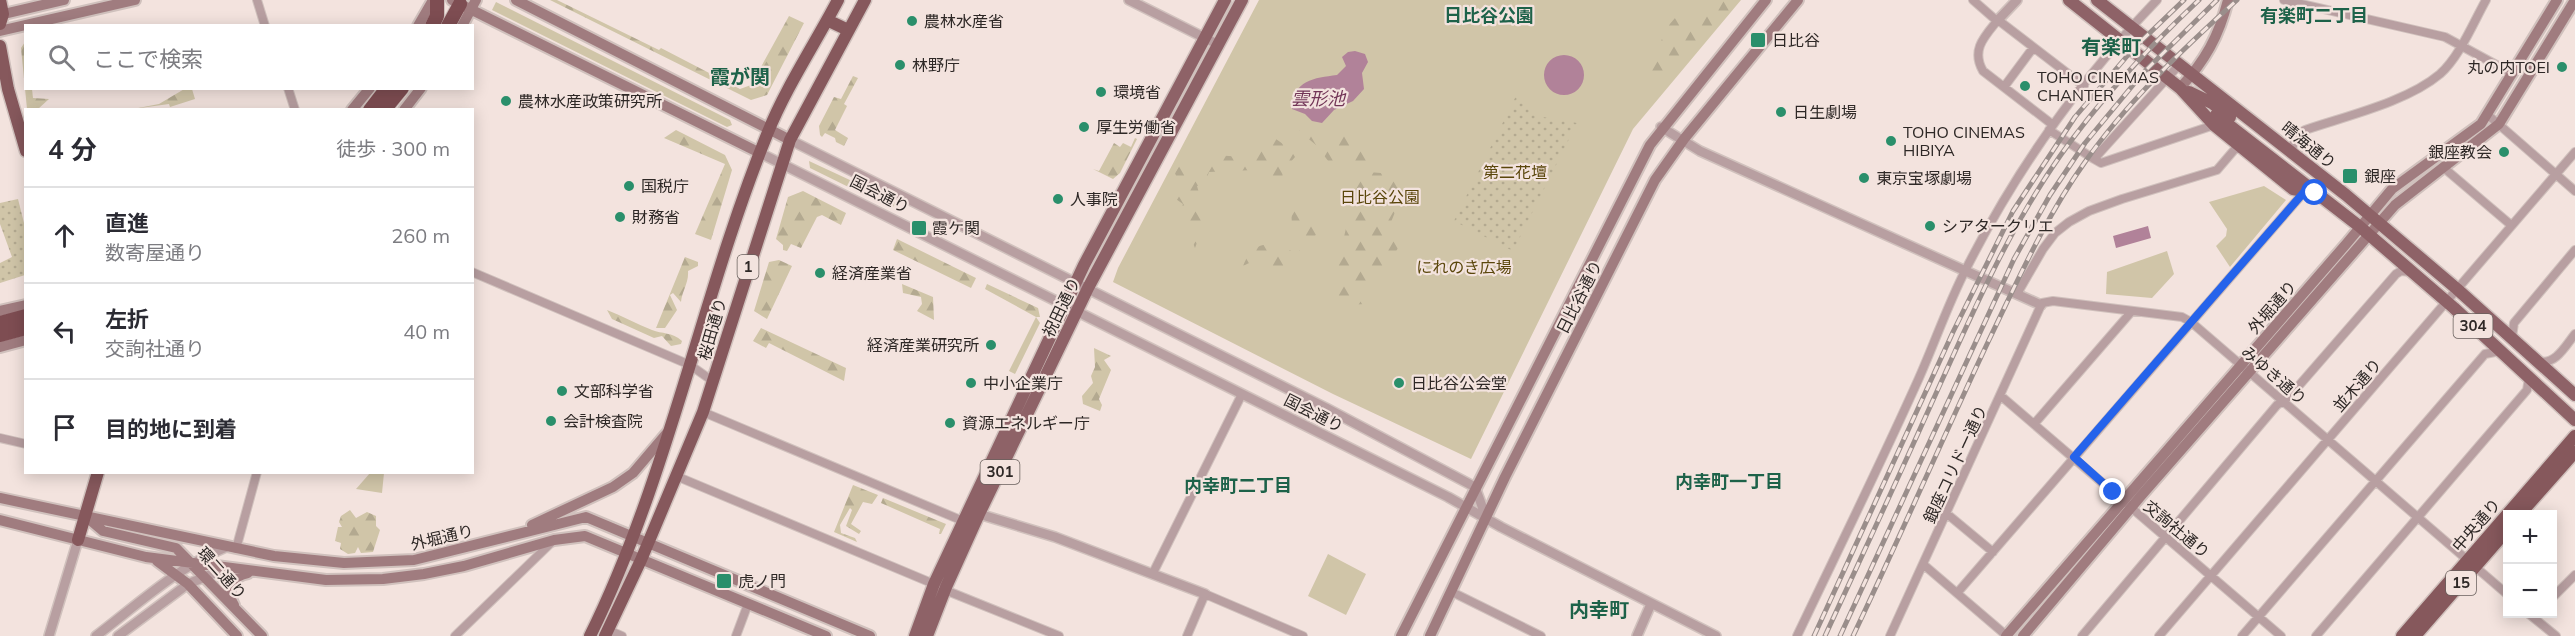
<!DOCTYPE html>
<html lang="ja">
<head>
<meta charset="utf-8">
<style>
	:root { --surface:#fff; --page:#f7f7f7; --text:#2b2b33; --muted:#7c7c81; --line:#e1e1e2 }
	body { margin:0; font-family:Mulish,"Noto Sans JP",sans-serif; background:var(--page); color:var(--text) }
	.controls { position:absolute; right:18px; bottom:18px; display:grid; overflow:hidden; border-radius:0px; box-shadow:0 3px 15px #0003 }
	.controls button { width:54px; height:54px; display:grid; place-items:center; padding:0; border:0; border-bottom:2px solid var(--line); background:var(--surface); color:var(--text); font:30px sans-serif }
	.stop { position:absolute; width:18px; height:18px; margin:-14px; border:4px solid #2563eb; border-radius:50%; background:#fff }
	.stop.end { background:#2563eb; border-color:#fff; box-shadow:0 2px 6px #0008 }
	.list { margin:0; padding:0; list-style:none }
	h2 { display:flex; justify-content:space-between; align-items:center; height:78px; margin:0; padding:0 24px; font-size:26px }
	h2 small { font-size:20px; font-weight:400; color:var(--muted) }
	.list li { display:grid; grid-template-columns:39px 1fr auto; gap:18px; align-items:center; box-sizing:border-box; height:96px; padding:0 24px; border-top:2px solid var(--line) }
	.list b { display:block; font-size:22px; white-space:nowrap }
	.list p { margin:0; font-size:20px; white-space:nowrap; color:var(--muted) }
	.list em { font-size:20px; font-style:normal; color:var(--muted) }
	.icon { flex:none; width:33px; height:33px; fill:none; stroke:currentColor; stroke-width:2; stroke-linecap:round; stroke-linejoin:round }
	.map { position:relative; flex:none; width:2575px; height:636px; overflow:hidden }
	.search { position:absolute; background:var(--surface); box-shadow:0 3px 15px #0003; left:24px; top:24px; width:450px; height:66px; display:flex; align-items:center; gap:15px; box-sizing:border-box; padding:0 21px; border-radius:0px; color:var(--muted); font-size:22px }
	.panel { position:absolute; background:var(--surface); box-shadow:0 3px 15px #0003; left:24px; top:108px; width:450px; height:366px; border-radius:0px }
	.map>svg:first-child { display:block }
	.green { fill:#d0c5a8 }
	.forest { fill:url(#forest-firs) }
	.garden { fill:url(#garden-dots) }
	.water { fill:#b18299 }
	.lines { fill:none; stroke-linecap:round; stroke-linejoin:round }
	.primary-tunnel { stroke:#ccbeb9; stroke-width:12; stroke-dasharray:12 6; stroke-linecap:butt }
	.minor-casing { stroke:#d0c1bd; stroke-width:10 }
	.tertiary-casing { stroke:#d0c1bd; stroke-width:12 }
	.secondary-casing { stroke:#d0c1bd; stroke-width:14 }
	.primary-casing { stroke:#d0c1bd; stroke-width:15 }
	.trunk-casing { stroke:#d0c1bd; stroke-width:15 }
	.motorway-casing { stroke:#d0c1bd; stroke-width:16 }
	.minor { stroke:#b89fa1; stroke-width:8 }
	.tertiary { stroke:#b89fa1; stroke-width:9 }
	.secondary { stroke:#a07c7f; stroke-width:10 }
	.primary { stroke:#8e6267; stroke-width:12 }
	.trunk { stroke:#86585c; stroke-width:12 }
	.motorway { stroke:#7e4d52; stroke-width:14 }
	.rail-casing { stroke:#9a8e8b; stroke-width:5 }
	.rail { stroke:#f3e3de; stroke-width:3; stroke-dasharray:9; stroke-linecap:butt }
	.route { stroke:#2563eb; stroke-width:8 }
	.poi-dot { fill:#2a8f6b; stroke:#f3e3de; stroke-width:2 }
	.labels { text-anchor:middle; stroke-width:4.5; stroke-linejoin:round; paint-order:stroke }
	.shield { fill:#f3e3de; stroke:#69605d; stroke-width:1.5 }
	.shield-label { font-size:15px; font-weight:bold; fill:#2e2826 }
	.poi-label { font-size:16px; fill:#2e2826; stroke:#f3e3de; text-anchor:start }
	.street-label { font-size:16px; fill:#2e2826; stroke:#f3e3de }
	.park-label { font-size:16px; fill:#5a460b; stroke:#f3e3de }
	.neighbourhood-label { font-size:18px; font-weight:bold; fill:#1d6249; stroke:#f3e3de }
	.water-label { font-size:18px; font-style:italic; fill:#723557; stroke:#f3e3de }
	.quarter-label { font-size:20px; font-weight:bold; fill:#1d6249; stroke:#f3e3de }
</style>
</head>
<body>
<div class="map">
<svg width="2575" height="636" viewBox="0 0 2575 636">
	<defs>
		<pattern id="forest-firs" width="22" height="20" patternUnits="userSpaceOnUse" patternTransform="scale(1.5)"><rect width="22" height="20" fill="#d0c5a8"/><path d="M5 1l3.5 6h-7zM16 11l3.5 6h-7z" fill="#b3a990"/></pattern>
		<pattern id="garden-dots" width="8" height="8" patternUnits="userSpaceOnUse" patternTransform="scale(1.5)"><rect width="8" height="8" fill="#d0c5a8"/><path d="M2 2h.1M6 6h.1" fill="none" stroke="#b3a990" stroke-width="1.8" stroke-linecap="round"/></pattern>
	</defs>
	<rect width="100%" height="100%" fill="#f3e3de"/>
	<path class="green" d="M1259 0H1741L1633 129 1471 459 1333 394 1113 282 1118 268Z
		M496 2 730 120 732 125 727 127 492 10Z
		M809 161 895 201 896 205 891 208 810 168Z
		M2264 186 2286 200 2230 267 2216 246 2226 236 2227 229 2209 202Z
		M2167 251 2174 274 2152 298 2106 294 2107 272Z
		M1036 317 1040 323 1015 374 1009 371Z
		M370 473H384L382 493 356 489Z
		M1328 554 1366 574 1346 615 1308 596Z"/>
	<path class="forest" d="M550 0H557L659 50 661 48 740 89 751 85 789 16 804 23 767 95 751 100Z
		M1714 0H1738L1680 69 1674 72 1652 71 1649 65 1669 25 1675 18 1695 23 1711 8Z
		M25 42 26 88 32 89 33 98 49 99 38 109H27L21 48Z
		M853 76 858 78 844 104 847 106 835 130 848 138 844 146 836 142 835 138 825 133 822 137 820 135 819 126 834 97 841 99Z
		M186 88 192 89 195 99 170 107 169 104 133 109 159 104Z
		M1302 129 1314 134 1348 135 1362 149 1367 160 1363 165 1332 166 1316 145 1299 131Z
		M676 130 725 155 732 170 711 240 695 234 725 164 664 138Z
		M1135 138 1137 139 1120 173 1113 179 1093 169 1099 171 1114 143 1120 147 1123 143 1131 147Z
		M1276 139 1290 149 1295 157 1283 171 1282 181 1254 170 1209 172 1205 183 1197 186 1206 218 1195 248 1180 211 1183 204 1173 197 1179 184 1175 173 1181 163 1200 168 1214 155 1244 157 1252 153 1262 142Z
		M1368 172 1394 174 1403 178 1406 185 1389 227 1398 248 1365 304 1347 305C1343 302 1339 299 1337 294 1333 283 1344 237 1347 224L1354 220 1357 181Z
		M803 191 846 213 841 225 822 215 817 217 801 248 791 244 787 251 783 250V245L776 239 788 197Z
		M1302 200 1304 220 1318 231 1302 258 1279 273C1267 258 1260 257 1243 266 1255 236 1276 242 1297 254L1304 244 1289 234 1292 227 1291 204Z
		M897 239 976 278 971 288 893 250Z
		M685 257 698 262V266L688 271C689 283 682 291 681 302L673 293 670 295 677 310 665 328H656Z
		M779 260 792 266 767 319 754 311 769 262Z
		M902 284 933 297 934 320 917 311 922 304 921 297 903 293Z
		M987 284 1038 308 1040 317H1036L985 289Z
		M607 310C622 316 637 324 652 330 662 334 672 332 682 341L681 344 671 346 662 336 654 338 612 319Z
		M761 328 846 368 844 381 769 343 766 348 753 341Z
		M1094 348 1111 356 1104 360 1111 370 1099 399 1102 405 1100 411 1083 404 1082 396 1093 383 1091 376 1095 367Z
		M853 485 878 495 872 504 863 502 851 524 861 531 859 534 846 526 852 510 850 508 840 525 841 533 855 538 857 542 834 532Z
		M883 498 946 524 941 534H939L940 529 881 503Z
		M350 510 356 518 367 512 376 516V526L380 530 373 552 361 553 358 547 355 553 348 554 340 549 341 543 335 541 338 527H342L339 522 341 516Z"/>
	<path class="garden" d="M1517 94 1543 117 1577 123 1513 251 1454 221Z
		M18 199 25 227V275L0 283V263L12 257 0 224V203Z"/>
	<path class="water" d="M1355 51 1365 54 1368 62 1362 73 1364 89 1353 101 1334 110 1322 123 1312 121 1305 114 1292 109C1293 80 1314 78 1337 75L1346 66 1342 57 1348 52Z
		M1544 75a20 20 0 1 1 40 0a20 20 0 1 1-40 0Z
		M2148 226 2151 238 2116 248 2113 236Z"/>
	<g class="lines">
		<path class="primary-tunnel" d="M2194 97 2216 115"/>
		<defs>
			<path id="minor" d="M257 0 265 26
				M1973 0 1997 21C1984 37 1971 50 1983 71L2053 125
				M2284 0 2445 37 2513 74
				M1998 20 2084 86
				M2179 65 2094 159 2101 163 2214 125
				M2004 87 2033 48
				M288 88 295 110
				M2488 115 2575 191
				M2049 130 2094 159
				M2292 151 2295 136 2305 130C2346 116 2407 102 2440 74 2460 56 2473 23 2486 0
				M2444 168 2511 225
				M472 272 690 365 714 382
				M2017 294 2043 249 2055 233 2069 222 2089 211 2122 199 2217 170 2235 149H2242
				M2512 337 2514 323 2575 250
				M2539 361C2555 366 2566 345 2575 334
				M2001 396 2281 636
				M703 412 963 521 966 520
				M2035 423 2132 311
				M0 438 26 444
				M676 476 934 584
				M1946 513 1993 552
				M236 549 257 472
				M1924 565 2007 636
				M1153 573 1242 394
				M945 590 1059 636
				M1452 592 1541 636
				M1958 592 2305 191
				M2552 598 2575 575
				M2529 614 2556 636
				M608 630 622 636
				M455 636 553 541
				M736 636 748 604
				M1187 636 1205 594 1303 636
				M1797 636C1838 550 1880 465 1919 378 1935 342 1948 304 1966 269 2015 172 2081 79 2157 0
				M1890 636 2042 303 2053 301 2182 317 2191 322 2508 595
				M2082 636 2277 405 2289 397 2396 274 2401 271 2411 272
				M2159 636 2575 152
				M2242 636 2485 354 2500 351
				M2316 636 2527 390 2529 378"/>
			<path id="tertiary" d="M1129 0 1219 45
				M1997 21 2017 0
				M1661 127 1700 151 2041 305
				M790 140 1326 408 1475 487 1486 517
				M760 153 1448 497 1501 527 1716 636
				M976 516 979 514 1055 537 1205 594
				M49 636 78 540
				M96 636C138 604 178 567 226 547
				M118 636 188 584 224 569
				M1637 636 1651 604"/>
			<path id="secondary" d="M452 0 760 153
				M516 0 790 140
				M0 15 64 0
				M418 26 433 0
				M462 26 476 0
				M0 31 135 0
				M2180 88C2205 61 2219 36 2228 0
				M352 110 370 88
				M404 110 421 88
				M0 311 26 305
				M0 347 26 340
				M0 498 274 556 344 563 414 560 586 517 870 636
				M0 520 146 557 326 580 383 579 424 574 464 566 554 540 585 536 826 636
				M90 520 103 531 176 548 262 636
				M532 525 613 487 633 473 667 433
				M157 561 188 584 237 636
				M234 605C225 590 231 576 248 573
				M1401 636 1650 145 1766 0
				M1430 636 1505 477 1655 180 1684 139 1798 0
				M2006 636 2347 243 2392 189 2481 124 2557 0
				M2023 636 2140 497 2395 205 2499 124 2575 0"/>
			<path id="primary" d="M2069 0 2180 88 2214 125 2293 189 2314 193
				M2097 0 2346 195 2457 289 2575 395
				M2189 92 2212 103 2230 117
				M2216 115 2359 226 2454 308 2575 420
				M915 636 934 584 1084 265 1225 0
				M927 636 946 587 979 514 1088 288 1242 0"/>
			<path id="trunk" d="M827 20 848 30
				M0 24 3 14 0 0
				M0 46 8 89 26 151
				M2520 514 2575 452
				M78 540 98 472
				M590 636C669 476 701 297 768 132 785 89 816 42 838 0
				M605 636 641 560 703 412 790 140 865 0
				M2402 636 2575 436
				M2415 636 2508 529"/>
			<path id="motorway" d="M432 26 437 16V0
				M448 26 460 4
				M370 110 387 88
				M384 110 402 88
				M0 323 26 316
				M0 335 26 328"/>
		</defs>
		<use href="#minor" class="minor-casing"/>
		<use href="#tertiary" class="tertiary-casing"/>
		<use href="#secondary" class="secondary-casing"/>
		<use href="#primary" class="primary-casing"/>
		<use href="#trunk" class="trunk-casing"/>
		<use href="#motorway" class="motorway-casing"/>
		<use href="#minor" class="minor"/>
		<use href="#tertiary" class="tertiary"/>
		<use href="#secondary" class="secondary"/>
		<use href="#primary" class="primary"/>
		<use href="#trunk" class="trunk"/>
		<use href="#motorway" class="motorway"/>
		<defs>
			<path id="rail" d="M1814 636 1953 332 2013 211 2075 117 2134 48 2184 0
				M1825 636C1860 560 1895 485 1929 409 1968 323 2006 233 2060 156 2101 98 2148 48 2199 0
				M1840 636 2014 259 2050 195 2085 143 2143 73 2217 0
				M1853 636C1899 539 1942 440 1988 342 2018 280 2045 218 2085 162 2127 102 2183 49 2237 0"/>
		</defs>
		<use href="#rail" class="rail-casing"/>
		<use href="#rail" class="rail"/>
	</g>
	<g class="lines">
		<path class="route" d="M2113 492 2074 457 2305 191 2315 193"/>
	</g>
	<g class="poi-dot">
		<circle cx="912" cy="21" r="6"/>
		<rect x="1750" y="32" width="16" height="16" rx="3"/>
		<circle cx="900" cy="65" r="6"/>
		<circle cx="2562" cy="67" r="6"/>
		<circle cx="2025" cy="86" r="6"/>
		<circle cx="1101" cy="92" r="6"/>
		<circle cx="506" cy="101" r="6"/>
		<circle cx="1781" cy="112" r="6"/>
		<circle cx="1084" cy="127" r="6"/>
		<circle cx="1891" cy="141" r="6"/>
		<circle cx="2504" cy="152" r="6"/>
		<rect x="2342" y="168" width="16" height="16" rx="3"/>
		<circle cx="1864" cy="178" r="6"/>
		<circle cx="629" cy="186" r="6"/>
		<circle cx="1058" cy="199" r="6"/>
		<circle cx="620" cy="217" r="6"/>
		<circle cx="1930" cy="226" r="6"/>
		<rect x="911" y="220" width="16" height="16" rx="3"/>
		<circle cx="820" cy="273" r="6"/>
		<circle cx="991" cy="345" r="6"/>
		<circle cx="971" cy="383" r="6"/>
		<circle cx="1399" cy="383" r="6"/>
		<circle cx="562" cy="391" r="6"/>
		<circle cx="551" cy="421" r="6"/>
		<circle cx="950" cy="423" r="6"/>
		<rect x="716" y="573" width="16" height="16" rx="3"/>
	</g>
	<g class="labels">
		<g class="shield">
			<rect x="737.5" y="255" width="21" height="24" rx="4.5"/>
			<rect x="2453.5" y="314" width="39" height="24" rx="4.5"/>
			<rect x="980.5" y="460" width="39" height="24" rx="4.5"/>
			<rect x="2446" y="571" width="30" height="24" rx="4.5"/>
		</g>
		<g class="shield-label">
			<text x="748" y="272">1</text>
			<text x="2473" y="331">304</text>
			<text x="1000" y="477">301</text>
			<text x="2461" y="588">15</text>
		</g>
		<g class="poi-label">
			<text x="924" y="27">農林水産省</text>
			<text x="1772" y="46">日比谷</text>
			<text x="912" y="71">林野庁</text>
			<text x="2550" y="73" text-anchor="end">丸の内TOEI</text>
			<text x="2037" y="83">TOHO CINEMAS<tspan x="2037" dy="18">CHANTER</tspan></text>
			<text x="1113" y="98">環境省</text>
			<text x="518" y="107">農林水産政策研究所</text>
			<text x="1793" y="118">日生劇場</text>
			<text x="1096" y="133">厚生労働省</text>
			<text x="1903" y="138">TOHO CINEMAS<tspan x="1903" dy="18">HIBIYA</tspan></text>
			<text x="2492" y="158" text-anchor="end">銀座教会</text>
			<text x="2364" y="182">銀座</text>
			<text x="1876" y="184">東京宝塚劇場</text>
			<text x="641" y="192">国税庁</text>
			<text x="1070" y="205">人事院</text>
			<text x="632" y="223">財務省</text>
			<text x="1942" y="232">シアタークリエ</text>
			<text x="932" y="234">霞ケ関</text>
			<text x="832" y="279">経済産業省</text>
			<text x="979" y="351" text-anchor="end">経済産業研究所</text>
			<text x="983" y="389">中小企業庁</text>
			<text x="1411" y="389">日比谷公会堂</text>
			<text x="574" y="397">文部科学省</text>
			<text x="563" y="427">会計検査院</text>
			<text x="962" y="429">資源エネルギー庁</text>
			<text x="738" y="587">虎ノ門</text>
		</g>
		<g class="street-label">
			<text transform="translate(2309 145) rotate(39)" y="6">晴海通り</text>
			<text transform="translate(880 194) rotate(27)" y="6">国会通り</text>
			<text transform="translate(1579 297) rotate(-63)" y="6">日比谷通り</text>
			<text transform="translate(1061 307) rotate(-64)" y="6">祝田通り</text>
			<text transform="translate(2272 307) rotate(-49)" y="6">外堀通り</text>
			<text transform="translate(712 329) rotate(-74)" y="6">桜田通り</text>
			<text transform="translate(2274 375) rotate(41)" y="6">みゆき通り</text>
			<text transform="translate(2357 385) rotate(-49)" y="6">並木通り</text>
			<text transform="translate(1314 413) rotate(27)" y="6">国会通り</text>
			<text transform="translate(1955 464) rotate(-65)" y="6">銀座コリドー通り</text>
			<text transform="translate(2476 525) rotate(-49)" y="6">中央通り</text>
			<text transform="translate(2177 529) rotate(40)" y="6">交詢社通り</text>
			<text transform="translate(442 537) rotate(-13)" y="6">外堀通り</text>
			<text transform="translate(222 573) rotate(48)" y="6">環二通り</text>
		</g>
		<g class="park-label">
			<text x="1515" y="178">第二花壇</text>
			<text x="1380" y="203">日比谷公園</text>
			<text x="1464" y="273">にれのき広場</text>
		</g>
		<g class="neighbourhood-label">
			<text x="1489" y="22">日比谷公園</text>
			<text x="2314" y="22">有楽町二丁目</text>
			<text x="1729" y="488">内幸町一丁目</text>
			<text x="1238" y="492">内幸町二丁目</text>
		</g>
		<g class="water-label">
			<text x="1318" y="105">雲形池</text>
		</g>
		<g class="quarter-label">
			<text x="2111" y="54">有楽町</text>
			<text x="740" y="84">霞が関</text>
			<text x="1599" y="617">内幸町</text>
		</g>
	</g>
</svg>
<div class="controls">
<button>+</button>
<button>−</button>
</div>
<div class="stop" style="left:2315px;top:193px"></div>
<div class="stop end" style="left:2113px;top:492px"></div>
<div class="search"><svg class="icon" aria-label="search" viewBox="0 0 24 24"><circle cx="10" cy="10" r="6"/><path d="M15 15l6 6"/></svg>ここで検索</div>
<section class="panel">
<h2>4 分<small>徒歩 · 300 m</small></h2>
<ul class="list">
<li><svg class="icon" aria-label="ahead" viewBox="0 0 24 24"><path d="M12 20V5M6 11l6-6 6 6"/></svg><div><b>直進</b><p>数寄屋通り</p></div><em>260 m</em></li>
<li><svg class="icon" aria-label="left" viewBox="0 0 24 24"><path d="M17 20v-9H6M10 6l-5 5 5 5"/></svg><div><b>左折</b><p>交詢社通り</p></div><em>40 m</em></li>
<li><svg class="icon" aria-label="arrive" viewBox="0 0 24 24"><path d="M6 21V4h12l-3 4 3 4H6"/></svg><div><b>目的地に到着</b></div></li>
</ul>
</section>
</div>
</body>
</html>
